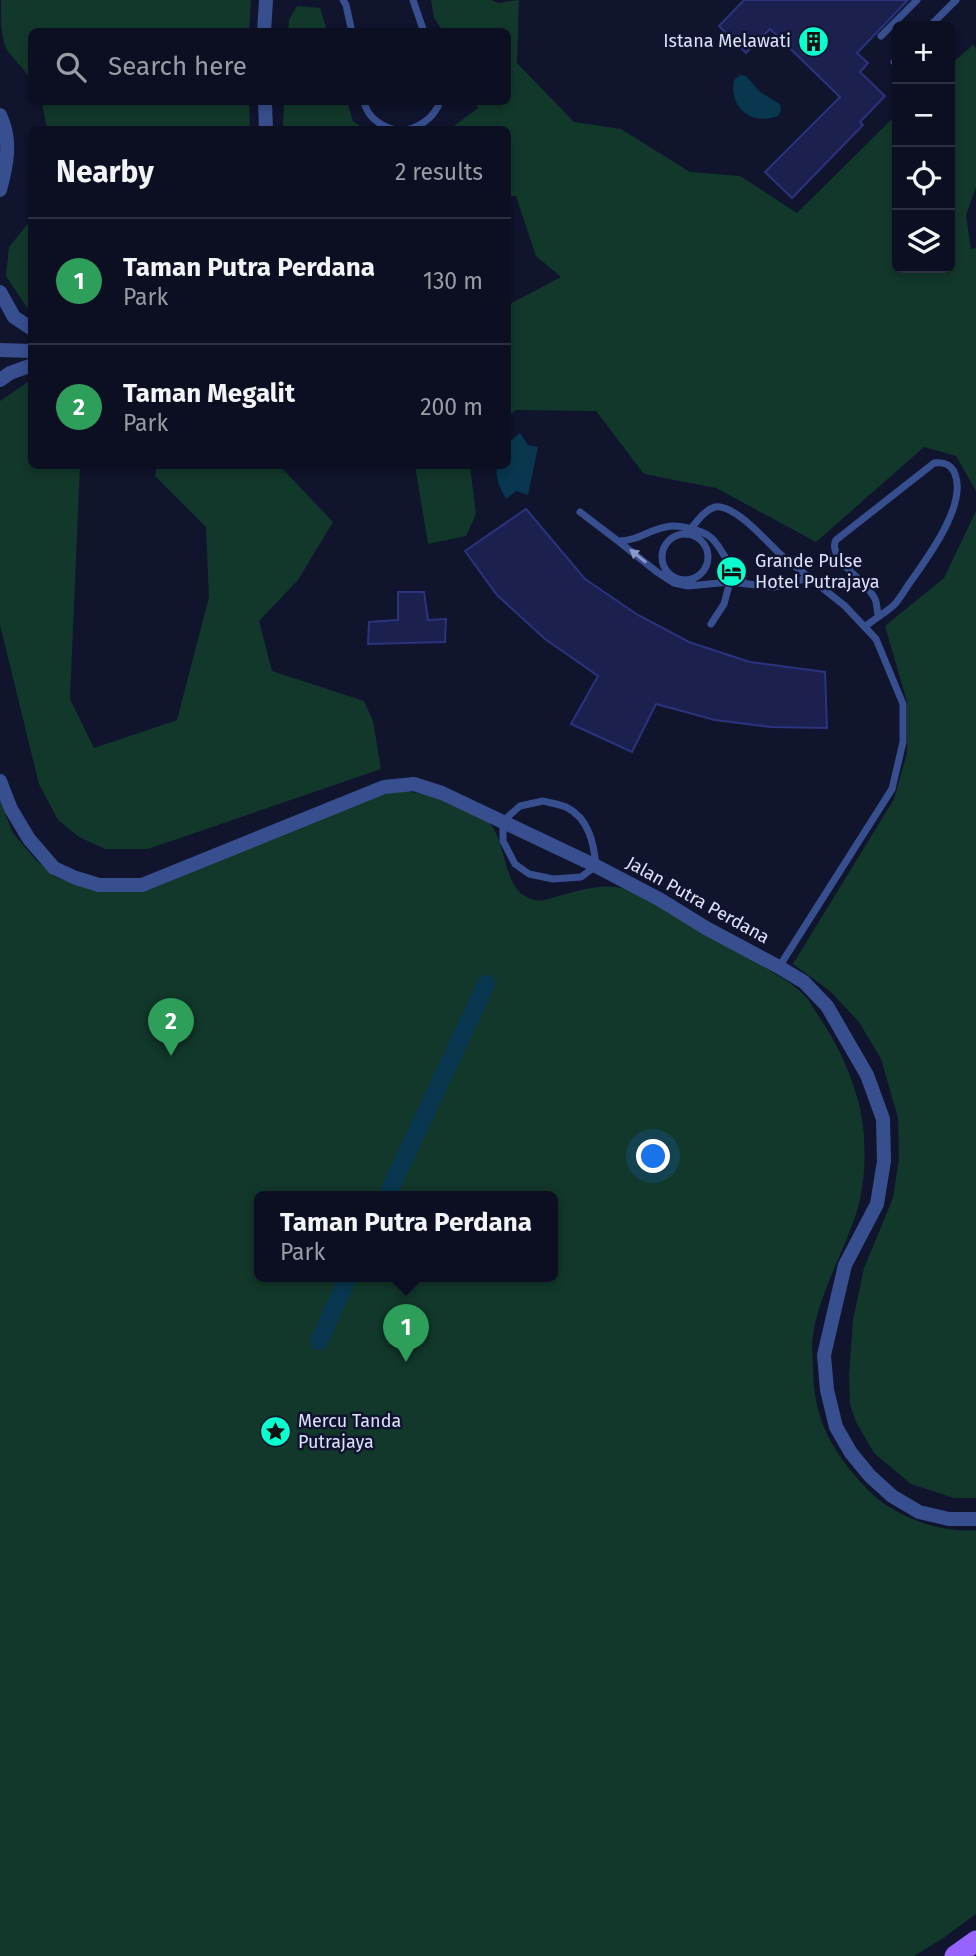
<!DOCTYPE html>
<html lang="en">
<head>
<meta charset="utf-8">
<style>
	:root { --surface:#0c0f22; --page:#15182a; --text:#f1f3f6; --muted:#9a9ca5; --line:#2c2f40; --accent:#1a73e8 }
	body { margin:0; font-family:"Fira Sans",sans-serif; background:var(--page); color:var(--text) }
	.controls { position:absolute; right:21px; top:21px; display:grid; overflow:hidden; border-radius:10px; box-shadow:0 4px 10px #0003 }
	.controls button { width:63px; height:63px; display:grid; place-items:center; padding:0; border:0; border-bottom:2px solid var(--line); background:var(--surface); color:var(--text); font:35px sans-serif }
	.you { position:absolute; left:654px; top:1157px; width:24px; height:24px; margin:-18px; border:5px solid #fff; border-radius:50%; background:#1a73e8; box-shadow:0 0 0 10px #1a73e833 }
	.badge { display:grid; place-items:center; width:46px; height:46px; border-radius:50%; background:var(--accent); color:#fff; font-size:23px; font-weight:700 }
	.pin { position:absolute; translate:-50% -58px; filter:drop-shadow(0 2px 4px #0008) }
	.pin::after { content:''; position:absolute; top:37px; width:24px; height:21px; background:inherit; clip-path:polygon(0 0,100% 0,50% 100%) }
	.popup { position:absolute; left:254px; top:1191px; width:304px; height:91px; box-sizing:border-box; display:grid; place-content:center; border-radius:10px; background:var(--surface); filter:drop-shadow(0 2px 5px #0005); font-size:23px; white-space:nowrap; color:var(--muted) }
	.popup b { font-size:26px; color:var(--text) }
	.popup::after { content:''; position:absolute; left:50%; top:100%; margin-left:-14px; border:14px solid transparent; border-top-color:var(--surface) }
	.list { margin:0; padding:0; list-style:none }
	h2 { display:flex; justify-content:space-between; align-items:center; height:91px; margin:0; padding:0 28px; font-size:30px }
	h2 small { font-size:23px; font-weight:400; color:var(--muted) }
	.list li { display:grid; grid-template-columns:46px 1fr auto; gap:21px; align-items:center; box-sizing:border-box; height:126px; padding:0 28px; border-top:2px solid var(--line) }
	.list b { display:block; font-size:26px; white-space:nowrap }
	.list p { margin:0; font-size:23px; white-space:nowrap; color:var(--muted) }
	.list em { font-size:23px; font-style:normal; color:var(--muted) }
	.icon { flex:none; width:38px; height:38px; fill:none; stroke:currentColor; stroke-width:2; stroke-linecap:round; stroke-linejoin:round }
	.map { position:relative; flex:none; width:976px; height:1956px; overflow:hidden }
	.search { position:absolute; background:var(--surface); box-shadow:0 4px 10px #0003; left:28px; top:28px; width:483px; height:77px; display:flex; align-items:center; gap:18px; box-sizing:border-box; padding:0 24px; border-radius:10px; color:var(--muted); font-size:26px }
	.panel { position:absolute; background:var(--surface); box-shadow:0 4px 10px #0003; left:28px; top:126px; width:483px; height:343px; border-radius:10px }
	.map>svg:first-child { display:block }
	.green { fill:#12382b; fill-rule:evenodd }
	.water { fill:#08374f }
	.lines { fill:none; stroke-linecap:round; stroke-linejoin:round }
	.canal { stroke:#08374f; stroke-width:18 }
	.building { fill:#1b204f; stroke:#2b337d; stroke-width:2 }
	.service { stroke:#384f8f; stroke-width:7 }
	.minor { stroke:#384f8f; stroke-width:14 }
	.primary { stroke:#9663ff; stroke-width:21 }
	.service-bridge { stroke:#384f8f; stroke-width:7 }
	.oneway { fill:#8a99c7 }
	.labels { text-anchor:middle; stroke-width:5; stroke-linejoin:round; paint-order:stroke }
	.poi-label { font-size:18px; fill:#dce3ff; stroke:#10142d; text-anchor:start }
	.street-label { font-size:18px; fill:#dce3ff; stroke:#10142d }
</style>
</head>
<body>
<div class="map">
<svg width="976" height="1956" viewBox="0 0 976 1956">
	<rect width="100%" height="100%" fill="#10142d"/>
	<path class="green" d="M1 0H251L249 31 32 32 31 81C25 69 15 61 7 50 0 37 1 15 1 0Z
		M431 0H491L498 3 519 0 517 63 574 122 621 129 690 172 740 176 797 213 897 114V268H950V65L973 45 976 48V187L966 215 971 249 976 248V491L956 456 924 447 816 542 716 488 644 474 596 411 516 410 508 417V305L561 277 536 256 516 196H508V130L450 129 478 108 476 102H508V32L443 31 434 18Z
		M297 6 320 8 327 31H288L289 20Z
		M42 102H249L250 129H47Z
		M284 102H347L353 121 364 129H283Z
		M31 220V310L26 306 6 276 9 247Z
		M31 380 32 466H80L70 699 94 748 177 720 209 597 206 527 155 476 157 466H280L333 522 298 580 259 621 272 671 364 701 373 721 381 769 148 849H105L79 837 58 820 39 784 0 625V401Z
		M415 466H470L476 514 466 536 428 544Z
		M976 511V1498H954L911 1484 874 1453 856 1422 850 1405 849 1376 853 1320 864 1268 893 1198 899 1158 898 1118 881 1059 859 1022 830 991 793 964 894 799 907 753V702L885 626 944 578Z
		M395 790C424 793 459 799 483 817 511 837 498 892 535 900 542 902 551 898 558 896 582 890 606 881 631 891 645 897 658 906 671 913 702 930 732 947 761 965 775 974 793 983 804 995 808 998 811 1004 814 1009 833 1036 848 1065 857 1097 867 1129 867 1178 857 1211 844 1252 819 1293 813 1336 811 1345 813 1356 813 1365 813 1419 831 1450 866 1488 891 1515 939 1534 976 1530V1914L942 1939 914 1956H0V800L13 833 36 860 55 877 78 885 125 891 158 886 364 799ZM259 1196H553V1276H259Z"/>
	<path class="water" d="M740 75 746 76 760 92 780 104 781 110 778 116C751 126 729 108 734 80Z
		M520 433 528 445 538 447 528 495 516 491 506 499C500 488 495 479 497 466H508V443Z"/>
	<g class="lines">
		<path class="canal" d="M387 1196 486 984
			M319 1341 349 1276"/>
	</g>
	<path class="building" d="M744 0H908L857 53 868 63 860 72 885 96 860 122 863 125 792 198 765 172 840 97 770 29 746 53 719 26Z
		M526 509 585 579 638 615 689 642 750 662 825 672 827 728 771 727 715 720 656 704 632 752 571 724 598 676 545 639 497 595 465 551Z
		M398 592H424L428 620 446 619 445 642 368 644 369 622 398 620Z"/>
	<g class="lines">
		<path class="service" d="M343 0 346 5 352 32
			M413 0 424 32
			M930 26 956 0
			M881 36 917 0
			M894 62 897 59
			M364 102C368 118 380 126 396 130
			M406 130C422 126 434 117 440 102
			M580 512 618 541
			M662 557a23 23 0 1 1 46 0a23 23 0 1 1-46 0Z
			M745 583C739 577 732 570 728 562 716 542 713 533 688 528 680 526 673 525 666 527 648 530 638 541 618 541L657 572 674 583 688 586 730 582 774 587 808 578
			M711 624 724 604 731 578
			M865 627C874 619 887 612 895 604 901 597 906 588 911 581 928 557 967 505 955 474 951 464 944 462 934 463L836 540C826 558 868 582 875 599 877 603 877 610 878 615
			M543 801C550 803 559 804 566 807 589 818 594 844 596 866L581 877 553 879 529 874 515 864 503 841V821L520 806Z
			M779 967 892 789 903 742V704L876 639 845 606 781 555"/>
		<path class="minor" d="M264 32 266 0
			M265 102 266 130
			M0 115C12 140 7 164 0 190
			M0 292 14 317 32 329
			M0 350 32 351
			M0 380 10 373 32 365
			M0 781 11 809 29 839 54 868 76 878 99 885H142L384 787 414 784 442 793 596 866 659 899 706 928 779 967 804 982 827 1006 867 1075 883 1119 884 1161 877 1204 845 1265 824 1355 827 1390 836 1427 851 1453 870 1476 892 1496 919 1512 949 1519H976"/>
		<path class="primary" d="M955 1956 976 1941"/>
		<path class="service-bridge" d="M687 534C694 525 704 510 715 507 734 503 768 543 781 555"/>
	</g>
	<defs><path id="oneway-solid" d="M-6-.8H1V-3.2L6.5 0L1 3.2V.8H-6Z" transform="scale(1.75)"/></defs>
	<use class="oneway" href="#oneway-solid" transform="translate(638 556) rotate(-141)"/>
	<defs>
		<symbol id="building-disc" viewBox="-11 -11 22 22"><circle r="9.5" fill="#08ffce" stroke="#10142d"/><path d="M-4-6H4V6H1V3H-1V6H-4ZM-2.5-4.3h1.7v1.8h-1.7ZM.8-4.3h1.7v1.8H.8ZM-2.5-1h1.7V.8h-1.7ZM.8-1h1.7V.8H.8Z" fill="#111"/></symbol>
		<symbol id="hotel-disc" viewBox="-11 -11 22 22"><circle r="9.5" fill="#08ffce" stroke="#10142d"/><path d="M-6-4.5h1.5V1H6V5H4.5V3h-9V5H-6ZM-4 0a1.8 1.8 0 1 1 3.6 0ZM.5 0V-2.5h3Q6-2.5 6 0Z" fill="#111"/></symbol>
		<symbol id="sight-disc" viewBox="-11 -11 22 22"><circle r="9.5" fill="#08ffce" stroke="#10142d"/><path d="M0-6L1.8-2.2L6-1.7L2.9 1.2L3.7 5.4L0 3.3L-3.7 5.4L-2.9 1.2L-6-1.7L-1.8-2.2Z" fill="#111"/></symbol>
	</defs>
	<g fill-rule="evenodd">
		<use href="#building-disc" x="796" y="24" width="35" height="35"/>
		<use href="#hotel-disc" x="714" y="554" width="35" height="35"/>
		<use href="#sight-disc" x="258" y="1414" width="35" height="35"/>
	</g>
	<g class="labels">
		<g class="poi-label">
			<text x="791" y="47" text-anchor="end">Istana Melawati</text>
			<text x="755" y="567">Grande Pulse<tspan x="755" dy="21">Hotel Putrajaya</tspan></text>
			<text x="298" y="1427">Mercu Tanda<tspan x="298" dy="21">Putrajaya</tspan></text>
		</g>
		<g class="street-label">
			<text transform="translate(698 900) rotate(29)" y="6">Jalan Putra Perdana</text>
		</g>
	</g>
</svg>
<div class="controls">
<button>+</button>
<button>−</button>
<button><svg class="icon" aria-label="locate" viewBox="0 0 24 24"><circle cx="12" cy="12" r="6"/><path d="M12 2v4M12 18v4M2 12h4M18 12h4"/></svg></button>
<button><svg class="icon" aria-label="layers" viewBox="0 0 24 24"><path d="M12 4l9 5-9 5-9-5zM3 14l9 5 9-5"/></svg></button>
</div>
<div class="you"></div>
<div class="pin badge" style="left:406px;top:1362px;background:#2e9e5b">1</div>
<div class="popup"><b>Taman Putra Perdana</b>Park</div>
<div class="pin badge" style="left:171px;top:1056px;background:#2e9e5b">2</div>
<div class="search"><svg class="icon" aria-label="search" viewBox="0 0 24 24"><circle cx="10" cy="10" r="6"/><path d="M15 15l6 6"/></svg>Search here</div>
<section class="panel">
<h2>Nearby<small>2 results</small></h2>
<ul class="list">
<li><span class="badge" style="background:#2e9e5b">1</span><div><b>Taman Putra Perdana</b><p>Park</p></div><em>130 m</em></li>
<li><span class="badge" style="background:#2e9e5b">2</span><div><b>Taman Megalit</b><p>Park</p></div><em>200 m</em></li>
</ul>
</section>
</div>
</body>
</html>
